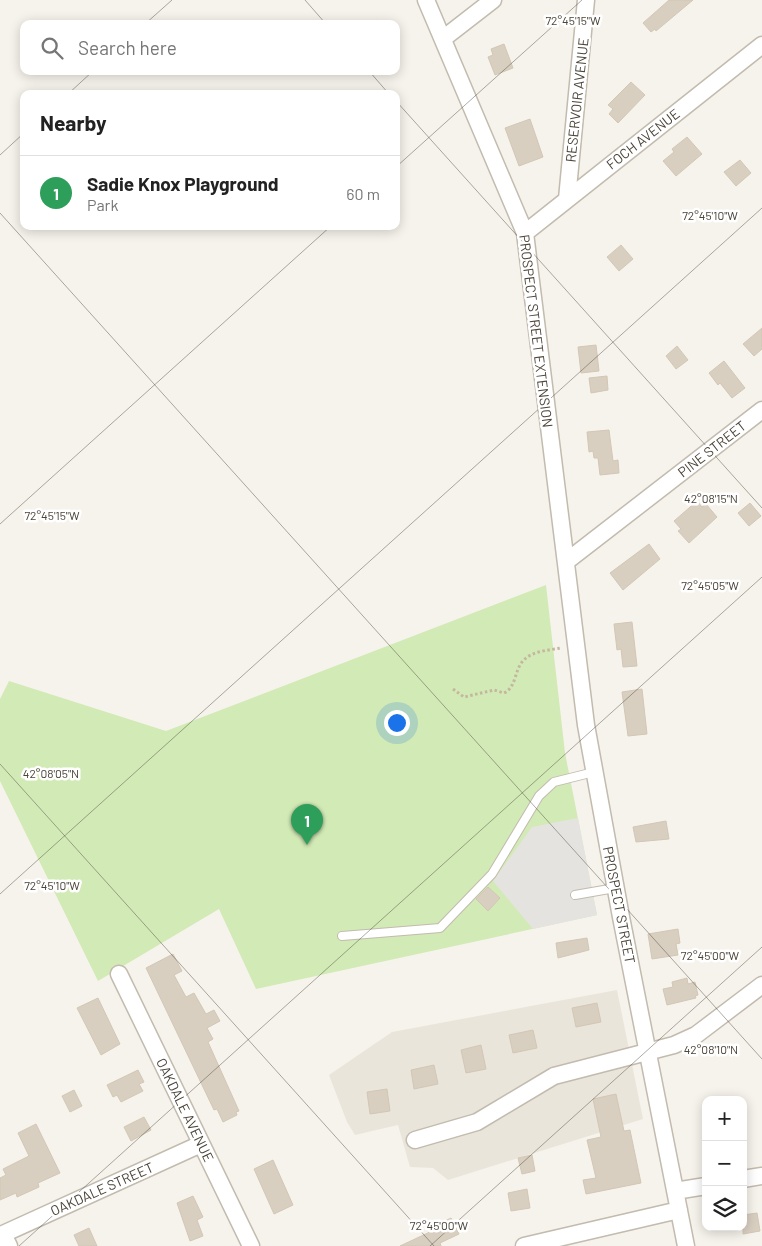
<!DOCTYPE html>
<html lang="en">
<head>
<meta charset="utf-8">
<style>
	:root { --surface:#fff; --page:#f6f6f6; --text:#222; --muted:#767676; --line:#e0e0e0; --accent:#fc3f1d }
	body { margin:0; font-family:Barlow,sans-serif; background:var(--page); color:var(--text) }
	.controls { position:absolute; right:15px; bottom:15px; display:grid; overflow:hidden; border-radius:10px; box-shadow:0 2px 12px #0003 }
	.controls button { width:45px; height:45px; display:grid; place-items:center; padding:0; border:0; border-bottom:1px solid var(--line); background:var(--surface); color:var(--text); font:25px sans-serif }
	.you { position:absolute; left:396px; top:722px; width:18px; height:18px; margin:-12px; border:4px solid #fff; border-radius:50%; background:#1a73e8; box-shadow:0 0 0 8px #1a73e833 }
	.badge { display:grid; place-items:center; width:32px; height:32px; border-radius:50%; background:var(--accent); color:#fff; font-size:16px; font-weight:700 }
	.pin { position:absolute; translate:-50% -41px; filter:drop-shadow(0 1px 2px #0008) }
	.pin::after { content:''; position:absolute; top:26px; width:18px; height:15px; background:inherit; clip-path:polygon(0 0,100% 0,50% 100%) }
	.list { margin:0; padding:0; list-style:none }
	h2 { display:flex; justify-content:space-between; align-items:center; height:65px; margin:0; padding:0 20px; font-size:21px }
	h2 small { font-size:16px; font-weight:400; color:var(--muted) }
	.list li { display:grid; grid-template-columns:32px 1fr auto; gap:15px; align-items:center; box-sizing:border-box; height:75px; padding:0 20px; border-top:1px solid var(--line) }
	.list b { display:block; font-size:19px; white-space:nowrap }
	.list p { margin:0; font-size:16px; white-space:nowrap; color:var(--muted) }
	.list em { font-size:16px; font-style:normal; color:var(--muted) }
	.icon { flex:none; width:28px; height:28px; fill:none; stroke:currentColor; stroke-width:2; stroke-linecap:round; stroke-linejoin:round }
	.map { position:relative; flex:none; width:762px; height:1246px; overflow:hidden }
	.search { position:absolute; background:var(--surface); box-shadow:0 2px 12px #0003; left:20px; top:20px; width:380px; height:55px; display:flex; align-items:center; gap:12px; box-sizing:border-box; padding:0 18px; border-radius:10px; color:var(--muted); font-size:19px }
	.panel { position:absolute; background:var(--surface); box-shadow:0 2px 12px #0003; left:20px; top:90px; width:380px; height:140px; border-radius:10px }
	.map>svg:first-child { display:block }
	.residential { fill:#eae5da }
	.green { fill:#d2eab5 }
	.parking { fill:#e5e3e0 }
	.building { fill:#d8cfc1; stroke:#d3c7b4 }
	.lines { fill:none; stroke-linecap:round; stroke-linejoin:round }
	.lane-casing { stroke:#c2bbae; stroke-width:10 }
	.street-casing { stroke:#c2bbae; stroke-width:19 }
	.path { stroke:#c4b79f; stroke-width:3; stroke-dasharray:2.5 2.5; stroke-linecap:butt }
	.lane { stroke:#fff; stroke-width:8 }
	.street { stroke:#fff; stroke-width:16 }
	.ticks { fill:none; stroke:#4b4439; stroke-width:1; stroke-opacity:0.45 }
	.labels { text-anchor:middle; stroke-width:5; stroke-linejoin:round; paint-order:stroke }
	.street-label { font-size:14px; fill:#4b4439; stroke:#fff }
	.ticks-label { font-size:12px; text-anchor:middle; fill:#4b4439; stroke:#fff; stroke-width:5; stroke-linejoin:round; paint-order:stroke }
</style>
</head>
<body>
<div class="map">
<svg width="762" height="1246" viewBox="0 0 762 1246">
	<rect width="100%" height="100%" fill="#f6f3ec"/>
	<path class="residential" d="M617 990 643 1119 448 1180 433 1168 410 1167 398 1125 355 1135 347 1122 329 1075 392 1032Z"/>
	<path class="green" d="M546 585 565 753 597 915 256 989 219 909 98 981 0 781V699L9 681 166 731Z"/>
	<path class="parking" d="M578 818 597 915 533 929 493 881 532 827Z"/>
	<path class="building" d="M669 0H693L656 31 655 29 651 32 643 23Z
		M504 44 513 68 495 75 488 57 493 55 491 49Z
		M631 82 645 95 618 123 609 114 613 109 608 105Z
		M530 119 543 157 519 166 505 128Z
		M687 137 702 154 676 176 663 161 674 152 672 149Z
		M740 160 751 173 736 186 724 172Z
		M621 245 633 259 619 271 607 257Z
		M762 328V349L754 356 743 344Z
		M596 345 599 371 581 373 578 347Z
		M677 346 688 360 676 369 666 356Z
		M724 361 745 388 732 398 720 383 718 385 709 373Z
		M607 376 608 390 591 393 589 378Z
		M609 430 613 461 618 460 619 473 600 475 598 458H594L593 451 589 452 587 432Z
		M697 501 702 507 706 504 717 517 689 543 678 531 681 529 674 521Z
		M750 503 761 516 749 526 738 513Z
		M649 544 660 559 623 590 610 573Z
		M632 622 637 666 623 667 621 649 617 650 614 624Z
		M642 689 647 734 628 736 622 692Z
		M666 821 669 839 636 842 633 827Z
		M488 887 500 898 488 911 476 899Z
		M678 929 680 943 676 944 678 955 652 959 648 934Z
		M587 938 589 950 558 958 556 943Z
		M173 954 182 971 174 975 186 997 194 993 206 1014 214 1010 220 1021 207 1028 213 1039 208 1042 239 1111 236 1112 237 1115 223 1122 217 1109 214 1110 146 968Z
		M687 978 688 984 695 982 698 995 695 996 696 998 667 1005 663 989 673 987 672 982Z
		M98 998 120 1044 101 1055 77 1008Z
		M597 1003 601 1022 576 1027 572 1008Z
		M533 1030 537 1048 513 1053 509 1035Z
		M481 1045 486 1069 466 1073 461 1050Z
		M434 1065 438 1084 414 1089 411 1070Z
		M138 1070 144 1082 139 1084 143 1091 121 1102 117 1095 113 1097 107 1085Z
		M387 1089 390 1111 370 1114 367 1092Z
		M74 1090 82 1106 70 1112 62 1096Z
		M616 1094 624 1131 630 1130 641 1183 586 1194 583 1180 596 1178 587 1140 601 1137 593 1099Z
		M144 1117 151 1130 131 1141 124 1127Z
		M36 1124 60 1173 38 1183 39 1187 17 1197 16 1193 0 1200V1178L6 1175 3 1169 29 1156 18 1133Z
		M532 1155 535 1171 522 1174 518 1158Z
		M273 1160 293 1205 274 1214 254 1169Z
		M527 1189 530 1208 511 1211 508 1193Z
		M193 1196 203 1217 197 1220 203 1236 190 1241 177 1203Z
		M757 1213 760 1231 743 1234V1215Z
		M451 1218 459 1234 440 1243 441 1246H400L432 1231 431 1228Z
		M89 1228 97 1246H79L74 1235Z"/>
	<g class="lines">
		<defs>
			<path id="lane" d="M575 895 615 888
				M342 936 440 928 492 874 539 796 554 782 594 772"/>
			<path id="street" d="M426 0 525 233 586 725 621 917 686 1246
				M444 38 493 0
				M567 199 586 0
				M525 233 762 45
				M567 561 762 410
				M119 974 251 1246
				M415 1140 477 1122 554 1076 674 1045 696 1035 762 985
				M743 1179 762 1176
				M675 1191 706 1186
				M9 1246 3 1234 201 1144
				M524 1246 679 1210"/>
		</defs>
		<use href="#lane" class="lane-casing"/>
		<use href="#street" class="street-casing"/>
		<path class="path" d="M453 689 464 697 494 690 504 693C517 687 514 669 524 660 532 651 550 650 561 648"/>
		<use href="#lane" class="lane"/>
		<use href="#street" class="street"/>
	</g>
	<path class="ticks" d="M305 0 326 24M145 24 172 0M369 71 389 94M68 94 93 71M396 101 762 508M0 155 24 133M396 167 582 0M0 213 762 1059M0 524 331 226M0 764 434 1246M0 894 762 208M19 1246 762 577M430 1246 762 947"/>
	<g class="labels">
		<g class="street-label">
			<text transform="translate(577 100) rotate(-84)" y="5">RESERVOIR AVENUE</text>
			<text transform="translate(643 139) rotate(-38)" y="5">FOCH AVENUE</text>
			<text transform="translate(536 331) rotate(83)" y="5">PROSPECT STREET EXTENSION</text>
			<text transform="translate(712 449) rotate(-38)" y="5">PINE STREET</text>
			<text transform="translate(619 905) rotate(79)" y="5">PROSPECT STREET</text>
			<text transform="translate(185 1110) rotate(64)" y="5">OAKDALE AVENUE</text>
			<text transform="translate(102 1189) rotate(-24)" y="5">OAKDALE STREET</text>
		</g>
	</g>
	<g class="ticks-label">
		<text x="573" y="25">72°45'15"W</text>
		<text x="710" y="220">72°45'10"W</text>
		<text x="711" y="503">42°08'15"N</text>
		<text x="52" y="520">72°45'15"W</text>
		<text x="710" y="590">72°45'05"W</text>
		<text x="51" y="778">42°08'05"N</text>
		<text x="52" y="890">72°45'10"W</text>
		<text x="710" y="960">72°45'00"W</text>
		<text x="711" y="1054">42°08'10"N</text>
		<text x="439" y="1230">72°45'00"W</text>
	</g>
</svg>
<div class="controls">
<button>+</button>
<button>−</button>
<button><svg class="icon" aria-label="layers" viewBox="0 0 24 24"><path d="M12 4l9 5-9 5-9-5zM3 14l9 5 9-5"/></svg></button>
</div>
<div class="you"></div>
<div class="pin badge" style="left:307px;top:845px;background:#2e9e5b">1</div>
<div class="search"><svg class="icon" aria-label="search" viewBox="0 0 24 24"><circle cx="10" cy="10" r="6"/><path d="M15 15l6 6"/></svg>Search here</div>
<section class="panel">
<h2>Nearby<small></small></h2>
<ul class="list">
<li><span class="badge" style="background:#2e9e5b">1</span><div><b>Sadie Knox Playground</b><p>Park</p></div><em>60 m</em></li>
</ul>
</section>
</div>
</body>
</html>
